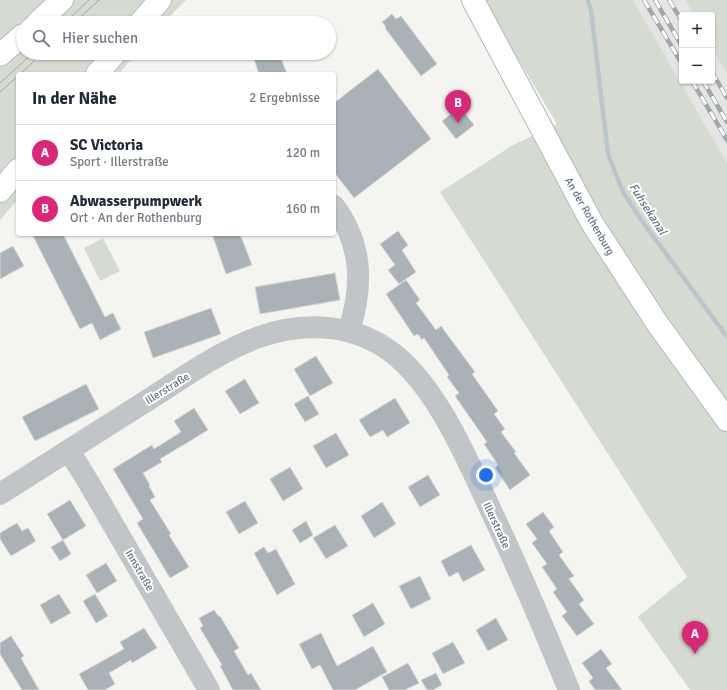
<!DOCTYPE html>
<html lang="de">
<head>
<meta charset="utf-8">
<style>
	:root { --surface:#fff; --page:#f6f6f7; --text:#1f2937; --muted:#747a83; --line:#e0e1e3; --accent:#db2777 }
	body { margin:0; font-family:Signika,sans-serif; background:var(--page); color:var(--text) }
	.controls { position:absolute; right:12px; top:12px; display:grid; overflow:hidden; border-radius:4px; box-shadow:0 1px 3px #0004 }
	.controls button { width:36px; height:36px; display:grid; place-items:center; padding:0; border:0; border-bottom:1px solid var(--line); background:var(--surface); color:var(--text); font:20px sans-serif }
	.you { position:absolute; left:486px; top:475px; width:14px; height:14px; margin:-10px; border:3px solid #fff; border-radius:50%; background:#1a73e8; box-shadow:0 0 0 6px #1a73e833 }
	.badge { display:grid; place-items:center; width:26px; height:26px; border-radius:50%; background:var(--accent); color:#fff; font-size:13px; font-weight:700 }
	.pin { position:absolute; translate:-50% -33px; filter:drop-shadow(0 1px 2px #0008) }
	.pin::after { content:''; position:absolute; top:21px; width:14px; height:12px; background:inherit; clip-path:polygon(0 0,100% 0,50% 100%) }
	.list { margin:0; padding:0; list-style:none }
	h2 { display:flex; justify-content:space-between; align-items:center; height:52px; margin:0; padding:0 16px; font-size:17px }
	h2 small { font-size:13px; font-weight:400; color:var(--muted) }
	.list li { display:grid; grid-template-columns:26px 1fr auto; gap:12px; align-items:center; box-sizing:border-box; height:56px; padding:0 16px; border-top:1px solid var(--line) }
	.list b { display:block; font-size:15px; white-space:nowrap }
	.list p { margin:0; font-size:13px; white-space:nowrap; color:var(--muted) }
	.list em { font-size:13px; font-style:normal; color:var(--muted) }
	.icon { flex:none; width:22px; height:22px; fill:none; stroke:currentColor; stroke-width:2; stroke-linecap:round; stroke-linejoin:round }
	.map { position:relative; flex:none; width:727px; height:690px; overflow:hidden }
	.search { position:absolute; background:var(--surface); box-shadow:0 1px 3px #0004; left:16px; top:16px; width:320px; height:44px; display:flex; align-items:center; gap:10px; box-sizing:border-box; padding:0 14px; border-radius:22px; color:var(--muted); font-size:15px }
	.panel { position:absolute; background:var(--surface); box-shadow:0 1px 3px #0004; left:16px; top:72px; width:320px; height:164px; border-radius:4px }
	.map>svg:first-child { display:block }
	.built { fill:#e5e6e4 }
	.green { fill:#d5dbd1 }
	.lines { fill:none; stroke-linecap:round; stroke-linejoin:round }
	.stream { stroke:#bac6cb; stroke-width:4.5 }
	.building { fill:#abb2b7; stroke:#d5d6d3 }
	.major-casing { stroke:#b4b8bc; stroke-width:24 }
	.minor { stroke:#c1c5c8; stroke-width:22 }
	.major { stroke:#fff; stroke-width:22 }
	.tram { stroke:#a2a7ad; stroke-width:1 }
	.rail-casing { stroke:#a2a7ad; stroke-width:4.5 }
	.rail { stroke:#fff; stroke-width:3; stroke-dasharray:9; stroke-linecap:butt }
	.labels { text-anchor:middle; stroke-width:4; stroke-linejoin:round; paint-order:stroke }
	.street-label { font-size:11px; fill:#637382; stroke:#fff }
	.water-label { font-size:12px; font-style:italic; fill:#5e767f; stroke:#fff }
</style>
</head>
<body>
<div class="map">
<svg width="727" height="690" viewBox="0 0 727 690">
	<rect width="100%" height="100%" fill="#f4f4f0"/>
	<path class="built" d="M633 0H685L694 15H682V81H712V48L727 74V163Z"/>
	<path class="green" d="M0 0H186L163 23H23V53H136L119 74H18V199L0 220Z
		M483 0H633L727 163V690H690L638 617 687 577 440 192 513 145 557 124Z
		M685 0H727V74L712 48V15H694Z
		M103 238 120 271 100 281 84 248Z"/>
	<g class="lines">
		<path class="stream" d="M588 0 591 10 608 154 623 192 642 221 727 337"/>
	</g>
	<path class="building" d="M392 14 396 19 401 16 437 64 421 76 385 28 386 27 382 22Z
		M252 53H279L287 74H259Z
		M378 69 431 139 354 198 334 172V103Z
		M460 107 474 125 456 139 442 121Z
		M398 231 408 245 402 250 416 272 399 284 388 270 395 265 380 244Z
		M32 234H63L105 317 113 313 121 329 100 340 92 323 80 329Z
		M212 234H240L252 265 226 274Z
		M13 246 24 266 0 279V253Z
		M335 273 340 300 260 314 255 287Z
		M406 280 420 300 416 303 436 330 441 326 475 372 472 374 498 411 494 414 505 429 501 432 516 452 514 453 530 475 510 490 495 468 498 465 484 444 487 442 455 396 459 393 447 377 449 375 424 338 422 340 418 334 414 336 386 294Z
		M211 308 221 334 153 358 144 332Z
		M316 356 333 383 310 396 294 369Z
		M245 379 259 403 240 414 225 391Z
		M86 384 99 409 35 441 22 417Z
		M308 396 319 414 305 422 294 404Z
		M395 398 410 423 387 437 383 430 370 437 359 420Z
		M194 408 208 430 160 459 162 462 143 473 150 485 149 486 155 497 150 500 171 534 169 535 189 567 170 578 137 523 143 519 113 469 152 445 154 449 181 432 174 421Z
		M336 433 349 455 326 468 313 446Z
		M290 467 303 489 283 501 270 479Z
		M428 475 440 495 420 507 408 487Z
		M70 500 86 526 63 540 47 514Z
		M245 501 258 523 239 534 226 512Z
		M382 502 396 524 374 538 361 516Z
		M543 512 554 527 549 531 563 552 559 555 574 576 569 579 584 600 579 604 594 624 577 636 562 616 567 612 553 592 557 589 542 567 547 564 532 543 537 539 526 524Z
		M306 521 313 535 300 543 292 530Z
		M17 523 22 531 28 528 36 541 11 556 0 539V533Z
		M335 525 348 546 326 559 313 538Z
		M63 540 71 554 60 561 51 547Z
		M471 545 485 570 463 582 458 572 449 577 441 561Z
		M264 547 268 553 276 549 295 584 277 595 254 553Z
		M106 563 117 581 97 593 86 575Z
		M420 576 431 599 411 609 399 586Z
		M59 594 71 613 51 624 40 605Z
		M95 594 108 616 96 623 83 601Z
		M373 603 385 624 364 637 352 615Z
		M214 610 219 617 220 616 239 648 234 651 248 675 251 673 261 690H233L220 666 222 665 200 628 203 626 199 618Z
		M496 618 508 640 488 651 476 630Z
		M144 628 157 648 132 663 131 660 109 673 115 684 105 690H88L79 674 124 649 120 642Z
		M321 633 337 666 373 646 387 672 355 690H333L320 665 312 669 299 644Z
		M11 636 24 656 21 658 39 690H22L0 654V643Z
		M453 642 465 663 443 674 432 653Z
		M601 649 612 664 606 668 622 690H595L589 681 593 678 582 663Z
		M408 663 419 683 405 690H389L382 677Z
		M436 673 442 685 433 690H427L421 680Z"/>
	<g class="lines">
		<defs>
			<path id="major" d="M473 0 592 223 657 323 727 420
				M37 23 62 0
				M140 23 160 0
				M0 55 23 35
				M97 74 115 53
				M0 191 18 170"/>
		</defs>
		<use href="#major" class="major-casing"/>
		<path class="minor" d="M334 206C363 245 363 286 349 331
			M69 451 89 483 209 690
			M0 494C50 462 101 430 151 398 186 376 220 351 259 337 301 322 349 323 387 349 435 381 469 463 493 515 520 572 545 631 569 690"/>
		<use href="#major" class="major"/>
		<path class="tram" d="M65 23 89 0
			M74 23 99 0
			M20 74 43 53
			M0 83 33 53
			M0 92 18 76"/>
		<defs>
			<path id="rail" d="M644 0 682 64
				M655 0 682 46
				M669 0 682 21
				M712 72 727 98
				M692 81 727 140
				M703 81 727 122"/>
		</defs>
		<use href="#rail" class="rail-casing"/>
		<use href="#rail" class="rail"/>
	</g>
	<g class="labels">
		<g class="street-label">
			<text transform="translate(590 216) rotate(60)" y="4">An der Rothenburg</text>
			<text transform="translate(167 388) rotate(-32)" y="4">Illerstraße</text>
			<text transform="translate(497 525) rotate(65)" y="4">Illerstraße</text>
			<text transform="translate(140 570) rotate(60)" y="4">Innstraße</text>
		</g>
		<g class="water-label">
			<text transform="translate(648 209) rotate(57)" y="4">Fuhsekanal</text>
		</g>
	</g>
</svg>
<div class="controls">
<button>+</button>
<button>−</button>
</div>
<div class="you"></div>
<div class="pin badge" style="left:695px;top:654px">A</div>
<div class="pin badge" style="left:458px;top:123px">B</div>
<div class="search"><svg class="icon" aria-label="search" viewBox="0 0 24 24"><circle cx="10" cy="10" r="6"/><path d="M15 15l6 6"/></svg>Hier suchen</div>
<section class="panel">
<h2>In der Nähe<small>2 Ergebnisse</small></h2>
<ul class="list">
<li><span class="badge">A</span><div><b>SC Victoria</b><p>Sport · Illerstraße</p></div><em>120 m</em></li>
<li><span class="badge">B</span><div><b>Abwasserpumpwerk</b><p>Ort · An der Rothenburg</p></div><em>160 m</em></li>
</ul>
</section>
</div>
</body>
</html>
